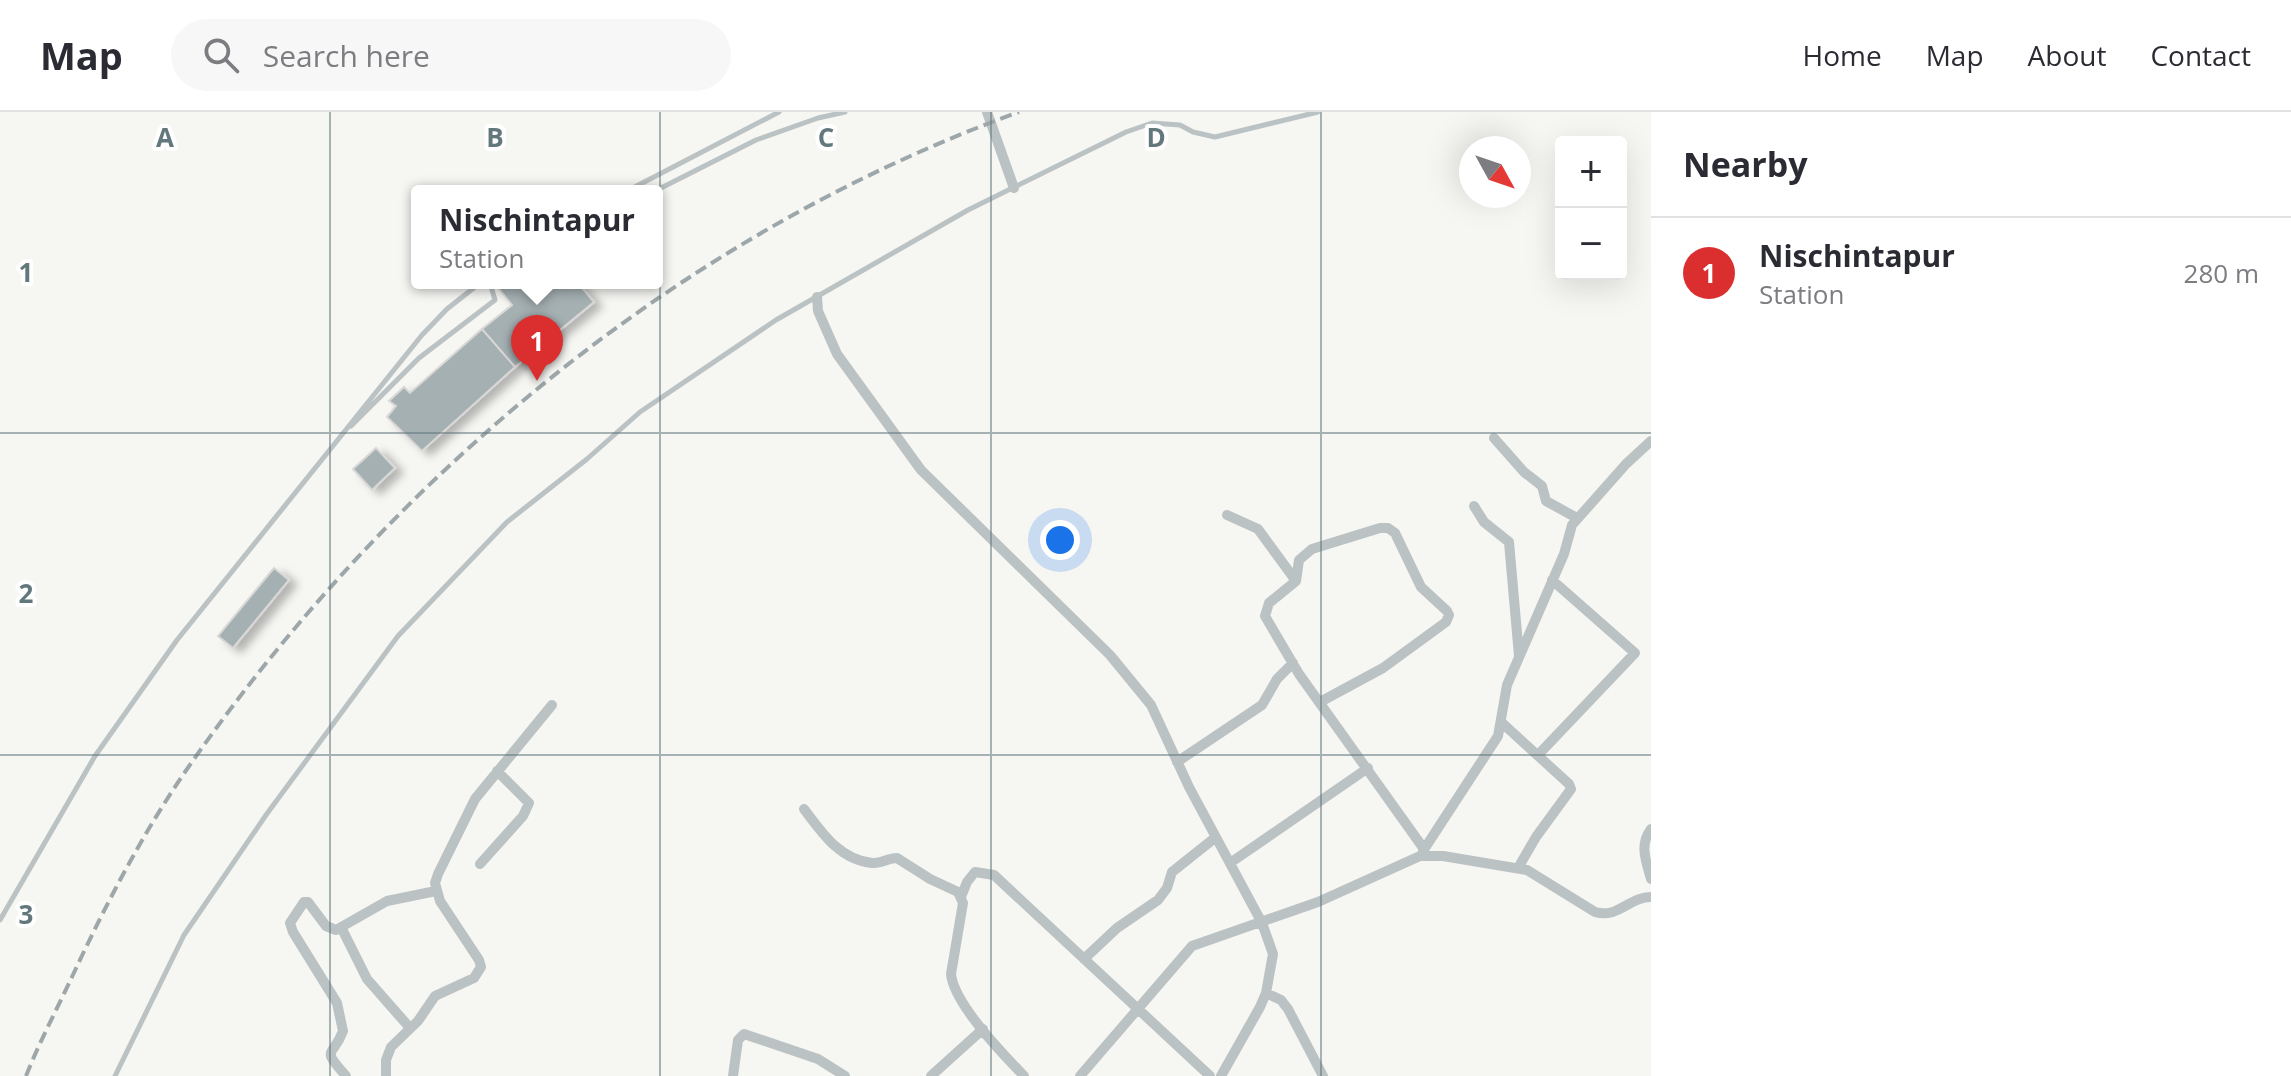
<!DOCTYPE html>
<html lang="en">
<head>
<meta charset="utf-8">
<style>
	:root { --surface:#fff; --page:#f7f7f7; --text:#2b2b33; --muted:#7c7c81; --line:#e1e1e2; --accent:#db2f2f }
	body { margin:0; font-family:"Open Sans",sans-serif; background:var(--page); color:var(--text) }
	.controls { position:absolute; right:24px; top:24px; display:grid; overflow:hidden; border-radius:8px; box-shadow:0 8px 32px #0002 }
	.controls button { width:72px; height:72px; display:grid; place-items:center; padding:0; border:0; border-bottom:2px solid var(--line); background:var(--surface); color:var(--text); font:40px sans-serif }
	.compass { position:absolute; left:1459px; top:24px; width:72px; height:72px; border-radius:50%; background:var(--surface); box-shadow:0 8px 32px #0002; rotate:130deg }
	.you { position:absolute; left:1060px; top:428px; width:28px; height:28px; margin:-20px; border:6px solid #fff; border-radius:50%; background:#1a73e8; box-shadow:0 0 0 12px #1a73e833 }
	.badge { display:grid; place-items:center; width:52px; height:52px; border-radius:50%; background:var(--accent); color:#fff; font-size:26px; font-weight:700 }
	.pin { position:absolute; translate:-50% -66px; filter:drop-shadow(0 2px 4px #0008) }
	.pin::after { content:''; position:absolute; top:42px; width:28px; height:24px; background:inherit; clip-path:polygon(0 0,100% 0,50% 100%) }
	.popup { position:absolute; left:411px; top:73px; width:252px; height:104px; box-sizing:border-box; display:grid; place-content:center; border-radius:8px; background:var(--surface); filter:drop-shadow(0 2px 6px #0005); font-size:26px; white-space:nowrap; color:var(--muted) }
	.popup b { font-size:30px; color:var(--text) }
	.popup::after { content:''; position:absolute; left:50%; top:100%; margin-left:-16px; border:16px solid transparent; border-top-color:var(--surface) }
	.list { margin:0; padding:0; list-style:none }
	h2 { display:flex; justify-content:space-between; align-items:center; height:104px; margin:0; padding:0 32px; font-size:34px }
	h2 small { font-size:26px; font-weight:400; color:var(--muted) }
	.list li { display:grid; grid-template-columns:52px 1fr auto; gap:24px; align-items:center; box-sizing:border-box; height:112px; padding:0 32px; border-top:2px solid var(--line) }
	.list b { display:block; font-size:30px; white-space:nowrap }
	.list p { margin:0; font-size:26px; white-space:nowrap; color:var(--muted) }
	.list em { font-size:26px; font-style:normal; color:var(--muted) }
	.icon { flex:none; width:44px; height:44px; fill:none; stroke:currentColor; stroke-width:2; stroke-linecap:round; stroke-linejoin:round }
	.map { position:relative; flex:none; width:1651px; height:964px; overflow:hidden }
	header { display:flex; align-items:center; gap:48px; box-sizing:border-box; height:112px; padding:0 40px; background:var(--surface); border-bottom:2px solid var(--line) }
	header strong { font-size:38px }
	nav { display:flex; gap:44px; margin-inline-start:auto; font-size:28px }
	.search { width:560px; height:72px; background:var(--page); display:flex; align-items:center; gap:20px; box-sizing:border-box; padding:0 28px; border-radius:44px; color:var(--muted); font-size:30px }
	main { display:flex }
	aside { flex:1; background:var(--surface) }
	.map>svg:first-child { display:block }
	.building { fill:#a5b0b3; stroke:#d8d7d6; stroke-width:2; filter:url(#shadow) }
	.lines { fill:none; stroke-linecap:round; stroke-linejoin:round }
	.lane { stroke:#bbc2c3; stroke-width:5 }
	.street { stroke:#bbc2c3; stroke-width:10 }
	.rail { stroke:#9da7aa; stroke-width:4; stroke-dasharray:12 6; stroke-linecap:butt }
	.grid { fill:none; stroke:#63787d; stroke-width:2; stroke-opacity:0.55 }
	.grid-label { font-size:26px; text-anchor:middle; font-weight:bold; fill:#63787d; stroke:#fff; stroke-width:8; stroke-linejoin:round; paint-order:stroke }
</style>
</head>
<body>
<header>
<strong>Map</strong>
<div class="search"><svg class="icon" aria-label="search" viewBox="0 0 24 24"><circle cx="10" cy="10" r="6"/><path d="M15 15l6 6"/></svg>Search here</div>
<nav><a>Home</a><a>Map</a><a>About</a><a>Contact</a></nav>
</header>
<main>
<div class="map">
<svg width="1651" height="964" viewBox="0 0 1651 964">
	<defs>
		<filter id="shadow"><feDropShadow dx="8" dy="4.5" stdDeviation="4" flood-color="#0004"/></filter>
	</defs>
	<rect width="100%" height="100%" fill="#f6f6f3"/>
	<path class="building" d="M499 171H534L536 173 539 171H578L594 190 515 255 482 217 512 193 496 173Z
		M482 217 515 255 422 339 387 305 396 294 389 289 404 275 410 281Z
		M376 336 395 356 372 378 353 357Z
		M274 456 289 468 233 536 218 524Z"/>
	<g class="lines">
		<path class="lane" d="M627 79 779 0
			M655 79 756 28 818 6 845 0
			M351 314 419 246 495 188 490 171
			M0 808 95 644 177 528 422 223 447 197 480 171
			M115 964 184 823 266 703 398 524 507 410 587 347 640 300 776 208 968 98 1126 20 1152 11 1180 13 1193 20 1215 25 1318 0"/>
		<path class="street" d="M987 0 1014 76
			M817 185 818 199 837 242 921 358 1110 543 1151 593 1189 675 1262 811 1273 842 1266 881 1260 895 1221 964
			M1494 326 1524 360 1542 374 1546 389 1577 406
			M1474 394 1484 410 1509 430 1519 544
			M1227 403 1258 417 1296 469
			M1320 590 1383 556 1446 510 1449 503 1447 499 1421 475 1395 421 1388 416H1380L1312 437 1299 448 1296 469 1269 491 1265 504 1299 562 1424 737
			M1501 610 1569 672 1571 677 1536 725 1518 756
			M1538 643 1635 541 1552 468
			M1177 650 1262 593 1277 567 1293 551
			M804 697C822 721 840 748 872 751 881 752 888 746 897 746L930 767 958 780 963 791 951 862C954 892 1003 942 1024 964
			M1651 717C1639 733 1646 749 1651 767
			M1423 739 1498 624 1507 573 1564 442 1572 413 1626 352 1651 329
			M1230 751 1368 656
			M480 752 523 704 529 691 497 659
			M961 785 967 770 975 760 994 763 1210 964
			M341 815 367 867 410 916
			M1084 847 1117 816 1158 788 1167 776 1172 760 1216 725
			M1266 881 1281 888 1288 897 1323 964
			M346 964C320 935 333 946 343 919L337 891 293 820 290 811 304 790H308L326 814 336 818 387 789 436 779
			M386 964V948L391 935 418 909 435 884 474 866 481 855 479 848 440 789 435 771 438 762 475 687 552 593
			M733 964 738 928 744 922 818 947 845 964
			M931 964 983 917
			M1080 964 1192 834 1318 790 1420 744H1443L1527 758 1595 800C1618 807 1629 785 1651 785"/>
		<path class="rail" d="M26 964C39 931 56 899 71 867 104 796 141 724 185 660 388 366 681 122 1019 0"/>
	</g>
	<path class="grid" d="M330 0V964M660 0V964M991 0V964M1321 0V964M0 321H1651M0 643H1651"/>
	<g class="grid-label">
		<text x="165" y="35">A</text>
		<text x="495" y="35">B</text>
		<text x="826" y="35">C</text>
		<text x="1156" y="35">D</text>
		<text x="26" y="170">1</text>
		<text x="26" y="491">2</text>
		<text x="26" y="812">3</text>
	</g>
</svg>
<div class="controls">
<button>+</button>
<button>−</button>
</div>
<svg class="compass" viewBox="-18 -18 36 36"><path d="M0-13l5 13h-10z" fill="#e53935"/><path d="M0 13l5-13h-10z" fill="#7c7c81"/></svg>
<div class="you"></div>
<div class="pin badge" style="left:537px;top:269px">1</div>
<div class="popup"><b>Nischintapur</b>Station</div>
</div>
<aside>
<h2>Nearby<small></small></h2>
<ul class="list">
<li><span class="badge">1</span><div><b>Nischintapur</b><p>Station</p></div><em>280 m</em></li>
</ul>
</aside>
</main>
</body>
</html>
